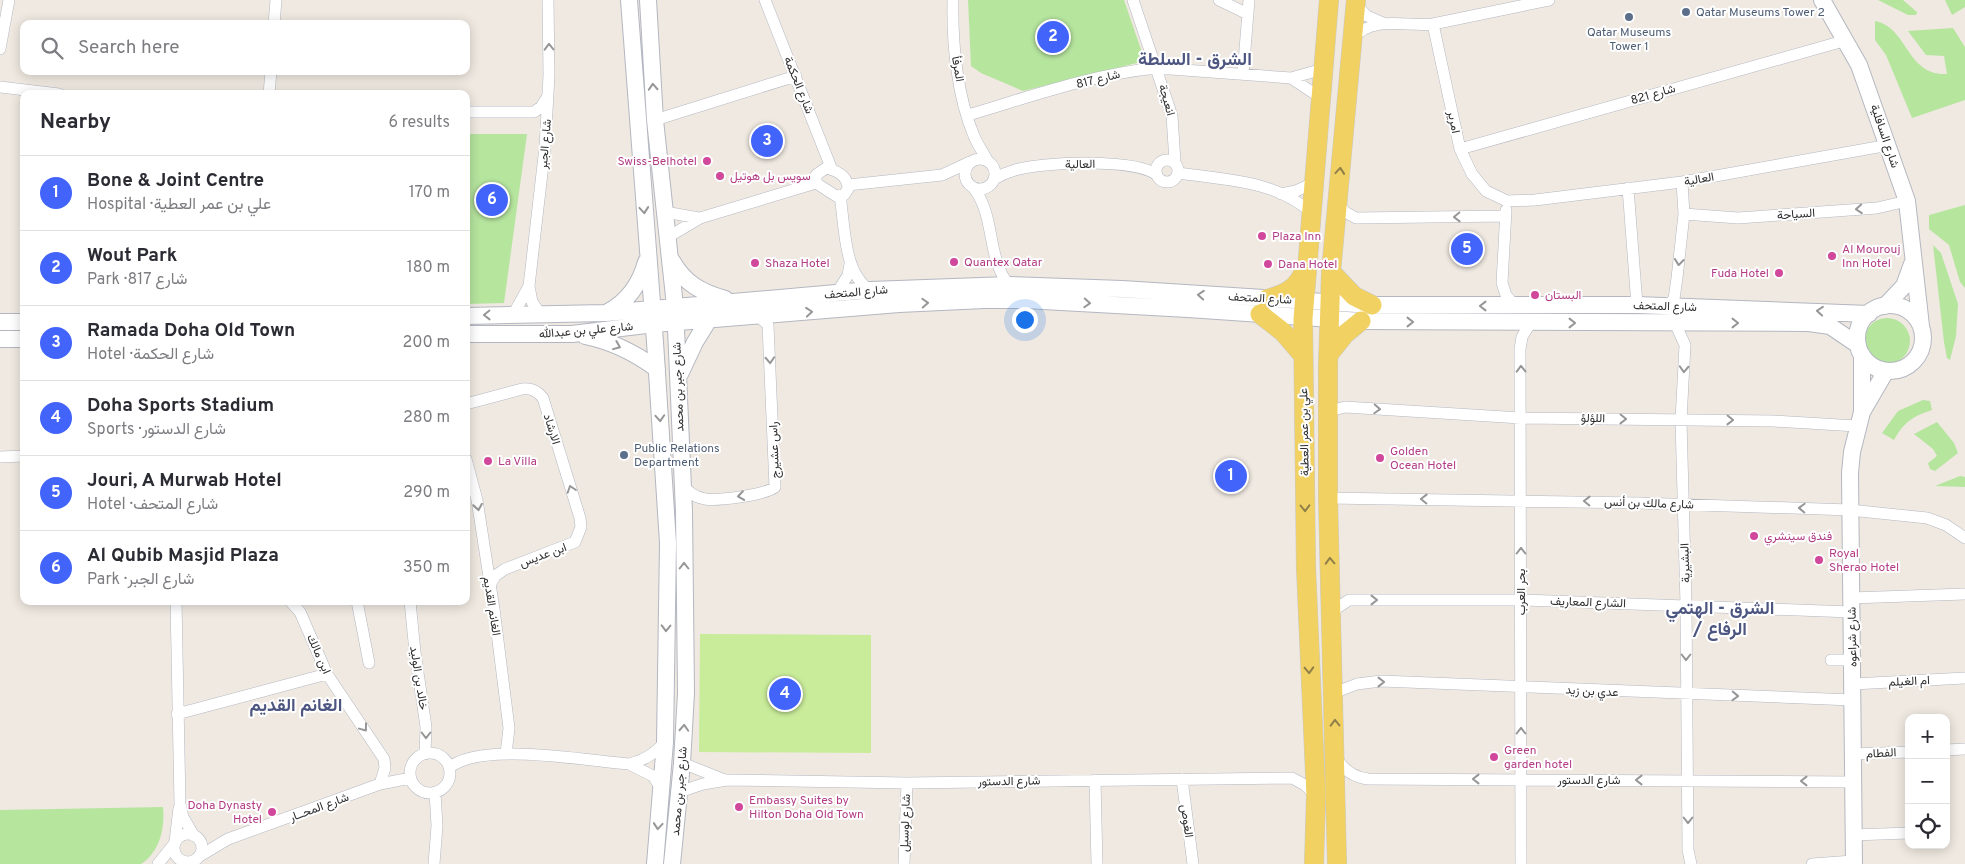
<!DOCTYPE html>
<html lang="en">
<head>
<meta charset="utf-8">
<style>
	:root { --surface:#fff; --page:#f7f7f7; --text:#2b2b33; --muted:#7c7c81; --line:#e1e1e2; --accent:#4264fb }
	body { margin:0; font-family:Overpass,Vazirmatn,sans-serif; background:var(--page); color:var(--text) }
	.controls { position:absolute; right:15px; bottom:15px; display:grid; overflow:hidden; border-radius:10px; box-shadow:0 2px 12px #0003 }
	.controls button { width:45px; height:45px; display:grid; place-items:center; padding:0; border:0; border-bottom:1px solid var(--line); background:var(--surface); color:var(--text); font:25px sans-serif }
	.you { position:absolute; left:1024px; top:319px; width:18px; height:18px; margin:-12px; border:4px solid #fff; border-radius:50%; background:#1a73e8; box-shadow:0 0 0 8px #1a73e833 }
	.badge { display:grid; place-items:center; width:32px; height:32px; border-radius:50%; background:var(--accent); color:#fff; font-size:16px; font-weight:700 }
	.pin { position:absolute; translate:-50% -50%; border:2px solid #fff; box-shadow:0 1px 5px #0006 }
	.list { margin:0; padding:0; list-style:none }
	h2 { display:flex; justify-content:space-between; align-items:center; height:65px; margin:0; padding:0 20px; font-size:21px }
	h2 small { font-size:16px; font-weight:400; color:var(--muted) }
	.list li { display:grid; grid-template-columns:32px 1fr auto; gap:15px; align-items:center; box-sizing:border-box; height:75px; padding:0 20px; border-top:1px solid var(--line) }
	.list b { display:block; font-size:19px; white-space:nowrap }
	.list p { margin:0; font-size:16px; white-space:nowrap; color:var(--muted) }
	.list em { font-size:16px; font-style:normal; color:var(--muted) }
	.icon { flex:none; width:28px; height:28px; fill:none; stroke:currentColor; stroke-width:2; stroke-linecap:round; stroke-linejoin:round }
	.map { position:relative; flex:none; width:1965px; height:864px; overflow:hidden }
	.search { position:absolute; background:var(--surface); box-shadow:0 2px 12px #0003; left:20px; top:20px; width:450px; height:55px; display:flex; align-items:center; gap:12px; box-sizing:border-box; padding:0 18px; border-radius:10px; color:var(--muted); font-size:19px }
	.panel { position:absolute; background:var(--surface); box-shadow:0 2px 12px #0003; left:20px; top:90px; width:450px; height:515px; border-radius:10px }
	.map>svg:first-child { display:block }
	.green { fill:#b6e59e }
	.pitch { fill:#c9ec9a }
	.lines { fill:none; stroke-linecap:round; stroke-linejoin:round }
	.street-casing { stroke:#b4b7c1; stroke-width:12 }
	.secondary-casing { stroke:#b4b7c1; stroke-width:18 }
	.primary-casing { stroke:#c9c9c9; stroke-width:20 }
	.street { stroke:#fff; stroke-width:11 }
	.secondary { stroke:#fff; stroke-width:16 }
	.primary { stroke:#f2d163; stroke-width:19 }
	.oneway { stroke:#969696 }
	.oneway2 { stroke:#908048 }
	.service-dot { fill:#5c6f8a; stroke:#fff; stroke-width:2 }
	.hotel-dot { fill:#d1479c; stroke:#fff; stroke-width:2 }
	.labels { text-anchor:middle; stroke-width:4; stroke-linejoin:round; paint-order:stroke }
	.service-label { font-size:12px; fill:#4e5e75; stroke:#fff; text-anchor:start }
	.street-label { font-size:12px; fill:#2e2e2e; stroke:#fff }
	.hotel-label { font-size:12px; fill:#b23c85; stroke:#fff; text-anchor:start }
	.district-label { font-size:18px; font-weight:bold; fill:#4d5680; stroke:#fff }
</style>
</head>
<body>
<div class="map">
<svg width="1965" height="864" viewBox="0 0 1965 864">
	<rect width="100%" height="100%" fill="#efe9e1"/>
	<path class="green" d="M968 0H1124L1145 61 1023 91 981 73 971 66Z
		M1878 0H1903L1917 12 1916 15H1908Z
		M1945 0H1965V7L1952 15Z
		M1875 21C1908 27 1906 76 1947 74L1944 56 1926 55 1908 31 1953 28 1965 47V100L1912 118 1886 55 1875 40Z
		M466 134H527L504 303 466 304Z
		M1965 205V288L1960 282 1949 245 1929 229V215Z
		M1933 245 1941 253 1958 304 1956 336 1950 360 1947 358 1944 342Z
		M1864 341a23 23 0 1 1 46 0a23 23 0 1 1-46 0Z
		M1923 400 1930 401 1932 410C1913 416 1904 422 1894 440L1882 433 1898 411Z
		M1937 422 1954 443 1958 453 1935 471 1930 469 1928 463 1937 456 1933 449 1914 434Z
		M1960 476 1965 477V487L1935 486Z
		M163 807C165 828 160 852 141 864H0V810Z"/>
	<path class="pitch" d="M700 634 871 635V753L699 752Z"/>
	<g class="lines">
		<defs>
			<path id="street" d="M765 0 832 170
				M953 0C952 43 957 96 974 136 977 144 983 152 987 160
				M1133 0 1172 116 1175 162
				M1219 0 1248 14
				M1355 4 1367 16 1383 23
				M274 24 276 0
				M1433 24 1460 149 1472 174 1486 191 1507 201 1535 200 1682 182 1889 145
				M1353 38C1373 15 1406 27 1433 24L1549 0
				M0 49 9 0
				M1243 74 1249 0
				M1291 78 1321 98
				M0 87 59 94
				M269 94 271 71
				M466 112H534L541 107 548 96
				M968 115C1029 97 1093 74 1157 68L1291 78 1323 69
				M655 120 796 76
				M1460 149 1847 40
				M965 174a15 15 0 1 1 30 0a15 15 0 1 1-30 0Z
				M1156 171a11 11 0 1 1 22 0a11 11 0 1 1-22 0Z
				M826 168C838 171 848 176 848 189L844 195 836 196 816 183V175Z
				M1179 173C1226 180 1275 180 1312 213
				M994 179C1001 175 1008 172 1015 170 1042 162 1135 158 1157 175
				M848 185 942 175 970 162
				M973 187C996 216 986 257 1009 285
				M1628 188 1637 305
				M1281 194 1296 191 1315 182
				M840 196C845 225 843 273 870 290
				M1337 203 1345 212 1356 218 1505 216
				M1506 210 1502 283 1506 295 1514 305
				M665 212 699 218
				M1684 214 1738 218 1877 208 1907 201
				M668 237 700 218 816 183
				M837 293 848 275 850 264
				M1667 306 1674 299 1677 278 1684 214 1682 182
				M513 315 529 286
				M541 315 532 302 529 286 545 147 549 75 548 0
				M1675 323 1685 345 1681 420 1686 605 1688 850 1691 864
				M466 404 522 389C532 388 537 391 543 398L580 518 581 527 575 542 505 569 495 576 489 587
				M1329 411 1345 407 1521 418 1773 421 1857 426
				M0 457 24 456
				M466 459 477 500 494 609 509 728 506 754
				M683 484C687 492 695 497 705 499 718 501 765 495 775 487L768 325 758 316
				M1328 498 1639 503 1850 510 1927 518 1946 525 1965 538
				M1851 598 1965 594
				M176 601 180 804 183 817 194 836
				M290 601 300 612 327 674 384 759 385 768 380 784
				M357 601 369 663
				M410 601 415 652 426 727 425 754
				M1332 616 1337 608 1349 600H1521L1851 612
				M1831 660H1852
				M1853 684 1965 678
				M1334 693 1357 684 1381 681 1852 700
				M177 714 327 674
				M1946 750 1965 749
				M410 773a20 20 0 1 1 40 0a20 20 0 1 1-40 0Z
				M1852 754 1909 752
				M1336 757C1343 770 1353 777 1368 779L1852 782
				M682 763 725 780
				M629 764 653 776 662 790
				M449 768C480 741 588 761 629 764 645 760 654 754 665 742
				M1182 779 1193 864
				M1095 780 1097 864
				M679 792 703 784 727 780 907 783 1292 778 1305 785 1316 796
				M174 848a14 14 0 1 1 28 0a14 14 0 1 1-28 0Z
				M1853 835 1909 833
				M175 842 179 808
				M198 857 228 839 380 784 411 778
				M158 864 174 844
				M434 864 437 826 435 792
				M904 864 907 783
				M1521 864 1520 349 1522 337 1531 322
				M1812 864 1853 861"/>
			<path id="secondary" d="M629 0 655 342 668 543 665 742 655 864
				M648 0 655 120 675 306 684 511 686 693 682 763 672 864
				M1822 0 1859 65 1907 201 1921 326
				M672 261C685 284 701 292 725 299
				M1857 338a33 33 0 1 1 66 0a33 33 0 1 1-66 0Z
				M1885 306 1904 286 1912 264
				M608 312C628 301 640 284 646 262
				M466 316 606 313 870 290 1009 285 1122 289 1372 305H1637L1869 314
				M0 322H24
				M466 334H572L654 324 899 304 984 300H1025L1188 309 1361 321 1809 323 1830 326 1858 345
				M585 336C611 341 635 353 657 369
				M0 339H24
				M680 374 695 342 708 321
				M1862 412V355
				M1854 864 1850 473 1852 452 1862 412 1886 371"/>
			<path id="primary" d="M1331 272 1354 296 1372 305
				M1267 299C1285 294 1299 288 1305 268
				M1260 314 1283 332 1302 354
				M1329 354 1345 334 1361 321
				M1314 864 1316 796 1306 568 1303 319 1329 0
				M1337 864 1328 498V365L1331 272 1356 0"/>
		</defs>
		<use href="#street" class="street-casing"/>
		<use href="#secondary" class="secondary-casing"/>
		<use href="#primary" class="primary-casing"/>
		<use href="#street" class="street"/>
		<use href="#secondary" class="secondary"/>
		<use href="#primary" class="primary"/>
	</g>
	<defs><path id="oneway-chevron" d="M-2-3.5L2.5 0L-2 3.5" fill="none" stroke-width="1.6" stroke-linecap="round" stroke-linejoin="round" transform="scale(1.25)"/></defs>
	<g class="oneway">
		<use href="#oneway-chevron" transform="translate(549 47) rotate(-91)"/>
		<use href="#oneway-chevron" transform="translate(653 87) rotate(-93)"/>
		<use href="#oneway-chevron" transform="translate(1859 209) rotate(176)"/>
		<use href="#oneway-chevron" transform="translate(644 210) rotate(85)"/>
		<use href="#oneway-chevron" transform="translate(1457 217) rotate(179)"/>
		<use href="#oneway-chevron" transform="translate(1679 262) rotate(96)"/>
		<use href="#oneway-chevron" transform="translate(1201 295) rotate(-176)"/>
		<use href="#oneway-chevron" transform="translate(925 303) rotate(-3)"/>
		<use href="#oneway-chevron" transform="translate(1087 303) rotate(3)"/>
		<use href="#oneway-chevron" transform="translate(1483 306) rotate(180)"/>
		<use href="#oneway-chevron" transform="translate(1820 311) rotate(-175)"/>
		<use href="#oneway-chevron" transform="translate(809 312) rotate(-5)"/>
		<use href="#oneway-chevron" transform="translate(487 315) rotate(179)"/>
		<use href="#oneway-chevron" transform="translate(1410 322)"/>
		<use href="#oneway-chevron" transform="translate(1572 323)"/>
		<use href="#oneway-chevron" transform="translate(1735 323)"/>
		<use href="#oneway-chevron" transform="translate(617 346) rotate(22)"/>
		<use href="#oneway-chevron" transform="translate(770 360) rotate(87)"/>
		<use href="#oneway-chevron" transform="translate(1521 369) rotate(-91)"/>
		<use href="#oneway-chevron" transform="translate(1684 369) rotate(93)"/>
		<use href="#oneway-chevron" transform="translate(1377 409) rotate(3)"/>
		<use href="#oneway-chevron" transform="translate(660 418) rotate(86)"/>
		<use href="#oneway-chevron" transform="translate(1623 419) rotate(1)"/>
		<use href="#oneway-chevron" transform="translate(1730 420) rotate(1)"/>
		<use href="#oneway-chevron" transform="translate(571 489) rotate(-108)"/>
		<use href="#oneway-chevron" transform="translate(741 496) rotate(172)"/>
		<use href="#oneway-chevron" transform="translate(1424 499) rotate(-179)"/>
		<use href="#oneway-chevron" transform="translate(1587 501) rotate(-179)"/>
		<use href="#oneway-chevron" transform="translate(478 507) rotate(81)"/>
		<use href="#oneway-chevron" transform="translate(1802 508) rotate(-178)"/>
		<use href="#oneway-chevron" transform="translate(1521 551) rotate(-90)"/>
		<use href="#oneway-chevron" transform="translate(684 566) rotate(-90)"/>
		<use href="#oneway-chevron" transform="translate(1374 600)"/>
		<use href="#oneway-chevron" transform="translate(666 628) rotate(91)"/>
		<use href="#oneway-chevron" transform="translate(1686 657) rotate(90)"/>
		<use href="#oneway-chevron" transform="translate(1381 682)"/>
		<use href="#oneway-chevron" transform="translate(1735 696) rotate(2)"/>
		<use href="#oneway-chevron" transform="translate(364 728) rotate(53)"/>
		<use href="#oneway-chevron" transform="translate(684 728) rotate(-87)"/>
		<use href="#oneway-chevron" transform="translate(1521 731) rotate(-90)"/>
		<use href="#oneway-chevron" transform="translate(426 735) rotate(90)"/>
		<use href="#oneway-chevron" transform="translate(1476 779) rotate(-180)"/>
		<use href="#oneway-chevron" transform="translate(1639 780) rotate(-180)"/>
		<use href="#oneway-chevron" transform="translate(1804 781) rotate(-180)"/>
		<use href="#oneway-chevron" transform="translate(1688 820) rotate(90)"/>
		<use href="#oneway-chevron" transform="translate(658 826) rotate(95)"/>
	</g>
	<g class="oneway2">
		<use href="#oneway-chevron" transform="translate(1340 171) rotate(-85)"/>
		<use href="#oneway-chevron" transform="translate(1305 508) rotate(89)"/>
		<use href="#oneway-chevron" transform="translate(1330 561) rotate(-92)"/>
		<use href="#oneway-chevron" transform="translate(1309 670) rotate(88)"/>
		<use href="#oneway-chevron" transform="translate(1335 723) rotate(-91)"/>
	</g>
	<g class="service-dot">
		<circle cx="1686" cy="12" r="5"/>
		<circle cx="1629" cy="17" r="5"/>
		<circle cx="624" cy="455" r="5"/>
	</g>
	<g class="hotel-dot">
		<circle cx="707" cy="161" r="5"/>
		<circle cx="720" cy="176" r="5"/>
		<circle cx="1262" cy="236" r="5"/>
		<circle cx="1832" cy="256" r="5"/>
		<circle cx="954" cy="262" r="5"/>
		<circle cx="755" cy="263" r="5"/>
		<circle cx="1268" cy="264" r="5"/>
		<circle cx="1779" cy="273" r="5"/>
		<circle cx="1535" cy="295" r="5"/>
		<circle cx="1380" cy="458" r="5"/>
		<circle cx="488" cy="461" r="5"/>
		<circle cx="1754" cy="536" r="5"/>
		<circle cx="1819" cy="560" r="5"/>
		<circle cx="1494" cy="757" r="5"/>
		<circle cx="739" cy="807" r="5"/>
		<circle cx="272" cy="812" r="5"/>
	</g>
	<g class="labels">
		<g class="service-label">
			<text x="1696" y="16">Qatar Museums Tower 2</text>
			<text x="1629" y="36" text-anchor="middle">Qatar Museums<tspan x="1629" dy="14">Tower 1</tspan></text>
			<text x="634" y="452">Public Relations<tspan x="634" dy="14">Department</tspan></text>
		</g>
		<g class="street-label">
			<text transform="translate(958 69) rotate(80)" y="4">المرفأ</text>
			<text transform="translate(1098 79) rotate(-14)" y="4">شارع 817</text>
			<text transform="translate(799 85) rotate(68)" y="4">شارع الحكمة</text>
			<text transform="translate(1653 94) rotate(-16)" y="4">شارع 821</text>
			<text transform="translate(1167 100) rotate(74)" y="4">انعيجة</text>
			<text transform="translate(1454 122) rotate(78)" y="4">امرير</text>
			<text transform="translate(1885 136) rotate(71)" y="4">شارع السافلية</text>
			<text transform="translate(545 144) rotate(-85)" y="4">شارع الجبر</text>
			<text transform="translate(1080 164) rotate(-1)" y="4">العالية</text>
			<text transform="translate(1699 179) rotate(-10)" y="4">العالية</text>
			<text transform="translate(1796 214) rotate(-4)" y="4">السياحة</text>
			<text transform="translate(856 292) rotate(-5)" y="4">شارع المتحف</text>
			<text transform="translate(1260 298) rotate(3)" y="4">شارع المتحف</text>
			<text transform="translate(1665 306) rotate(2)" y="4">شارع المتحف</text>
			<text transform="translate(586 330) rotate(-5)" y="4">شارع علي بن عبدالله</text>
			<text transform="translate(678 387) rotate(-92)" y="4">شارع جبر بن محمد</text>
			<text transform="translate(1593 418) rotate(1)" y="4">اللؤلؤ</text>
			<text transform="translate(552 429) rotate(73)" y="4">الارشاد</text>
			<text transform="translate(1304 432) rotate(-91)" y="4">علي بن عمر العطية</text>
			<text transform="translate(774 450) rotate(-92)" y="4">راس عشيرج</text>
			<text transform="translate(1649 503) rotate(2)" y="4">شارع مالك بن أنس</text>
			<text transform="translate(543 555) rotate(-20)" y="4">ابن عديس</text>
			<text transform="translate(1685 563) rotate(-92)" y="4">البشيرية</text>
			<text transform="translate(1521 592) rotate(-90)" y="4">بحر العرب</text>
			<text transform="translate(1588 602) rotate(2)" y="4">الشارع المعاريف</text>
			<text transform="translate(492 606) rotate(81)" y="4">الغانم القديم</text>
			<text transform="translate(1852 637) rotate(-91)" y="4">شارع شراعوه</text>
			<text transform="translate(319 654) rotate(66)" y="4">ابن مالك</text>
			<text transform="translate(419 678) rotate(81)" y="4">خالد بن الوليد</text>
			<text transform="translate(1909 681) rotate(-3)" y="4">ام الغيلم</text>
			<text transform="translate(1592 691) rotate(3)" y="4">عدي بن زيد</text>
			<text transform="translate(1881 753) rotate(-3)" y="4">الفطام</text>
			<text x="1589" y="784">شارع الدستور</text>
			<text transform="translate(1009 781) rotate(-1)" y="4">شارع الدستور</text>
			<text transform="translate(679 791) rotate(-85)" y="4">شارع جبر بن محمد</text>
			<text transform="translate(319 807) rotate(-20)" y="4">شارع المحــار</text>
			<text transform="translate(1187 821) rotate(82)" y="4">الغوص</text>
			<text transform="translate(905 823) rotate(-88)" y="4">شارع لوسيل</text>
		</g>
		<g class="hotel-label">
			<text x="697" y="165" text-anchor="end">Swiss-Belhotel</text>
			<text x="730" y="180">سويس بل هوتيل</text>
			<text x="1272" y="240">Plaza Inn</text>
			<text x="1842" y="253">Al Mourouj<tspan x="1842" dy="14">Inn Hotel</tspan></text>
			<text x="964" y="266">Quantex Qatar</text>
			<text x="765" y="267">Shaza Hotel</text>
			<text x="1278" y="268">Dana Hotel</text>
			<text x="1769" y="277" text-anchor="end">Fuda Hotel</text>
			<text x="1545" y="299">البستان</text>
			<text x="1390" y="455">Golden<tspan x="1390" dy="14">Ocean Hotel</tspan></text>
			<text x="498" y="465">La Villa</text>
			<text x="1764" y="540">فندق سينشري</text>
			<text x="1829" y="557">Royal<tspan x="1829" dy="14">Sherao Hotel</tspan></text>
			<text x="1504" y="754">Green<tspan x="1504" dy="14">garden hotel</tspan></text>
			<text x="749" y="804">Embassy Suites by<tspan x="749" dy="14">Hilton Doha Old Town</tspan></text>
			<text x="262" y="809" text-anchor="end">Doha Dynasty<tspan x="262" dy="14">Hotel</tspan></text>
		</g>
		<g class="district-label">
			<text x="1195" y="65">الشرق - السلطة</text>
			<text x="1720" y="614">الشرق - الهتمي<tspan x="1720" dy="21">/ الرفاع</tspan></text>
			<text x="296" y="711">الغانم القديم</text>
		</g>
	</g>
</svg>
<div class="controls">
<button>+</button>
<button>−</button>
<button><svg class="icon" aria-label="locate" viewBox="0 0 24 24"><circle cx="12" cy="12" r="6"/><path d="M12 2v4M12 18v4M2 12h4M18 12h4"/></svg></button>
</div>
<div class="you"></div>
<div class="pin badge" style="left:1231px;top:476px">1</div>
<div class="pin badge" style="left:1053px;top:37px">2</div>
<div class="pin badge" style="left:767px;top:141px">3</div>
<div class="pin badge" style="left:785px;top:694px">4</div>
<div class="pin badge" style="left:1467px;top:249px">5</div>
<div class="pin badge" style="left:492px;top:200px">6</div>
<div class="search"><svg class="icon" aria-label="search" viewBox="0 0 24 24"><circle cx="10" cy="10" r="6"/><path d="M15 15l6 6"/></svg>Search here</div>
<section class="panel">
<h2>Nearby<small>6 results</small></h2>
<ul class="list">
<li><span class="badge">1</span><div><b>Bone &amp; Joint Centre</b><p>Hospital · علي بن عمر العطية</p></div><em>170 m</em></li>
<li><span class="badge">2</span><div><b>Wout Park</b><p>Park · شارع 817</p></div><em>180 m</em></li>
<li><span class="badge">3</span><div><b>Ramada Doha Old Town</b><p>Hotel · شارع الحكمة</p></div><em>200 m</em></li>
<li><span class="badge">4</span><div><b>Doha Sports Stadium</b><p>Sports · شارع الدستور</p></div><em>280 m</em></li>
<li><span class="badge">5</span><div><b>Jouri, A Murwab Hotel</b><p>Hotel · شارع المتحف</p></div><em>290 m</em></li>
<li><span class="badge">6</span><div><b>Al Qubib Masjid Plaza</b><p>Park · شارع الجبر</p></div><em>350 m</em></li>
</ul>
</section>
</div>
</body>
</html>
